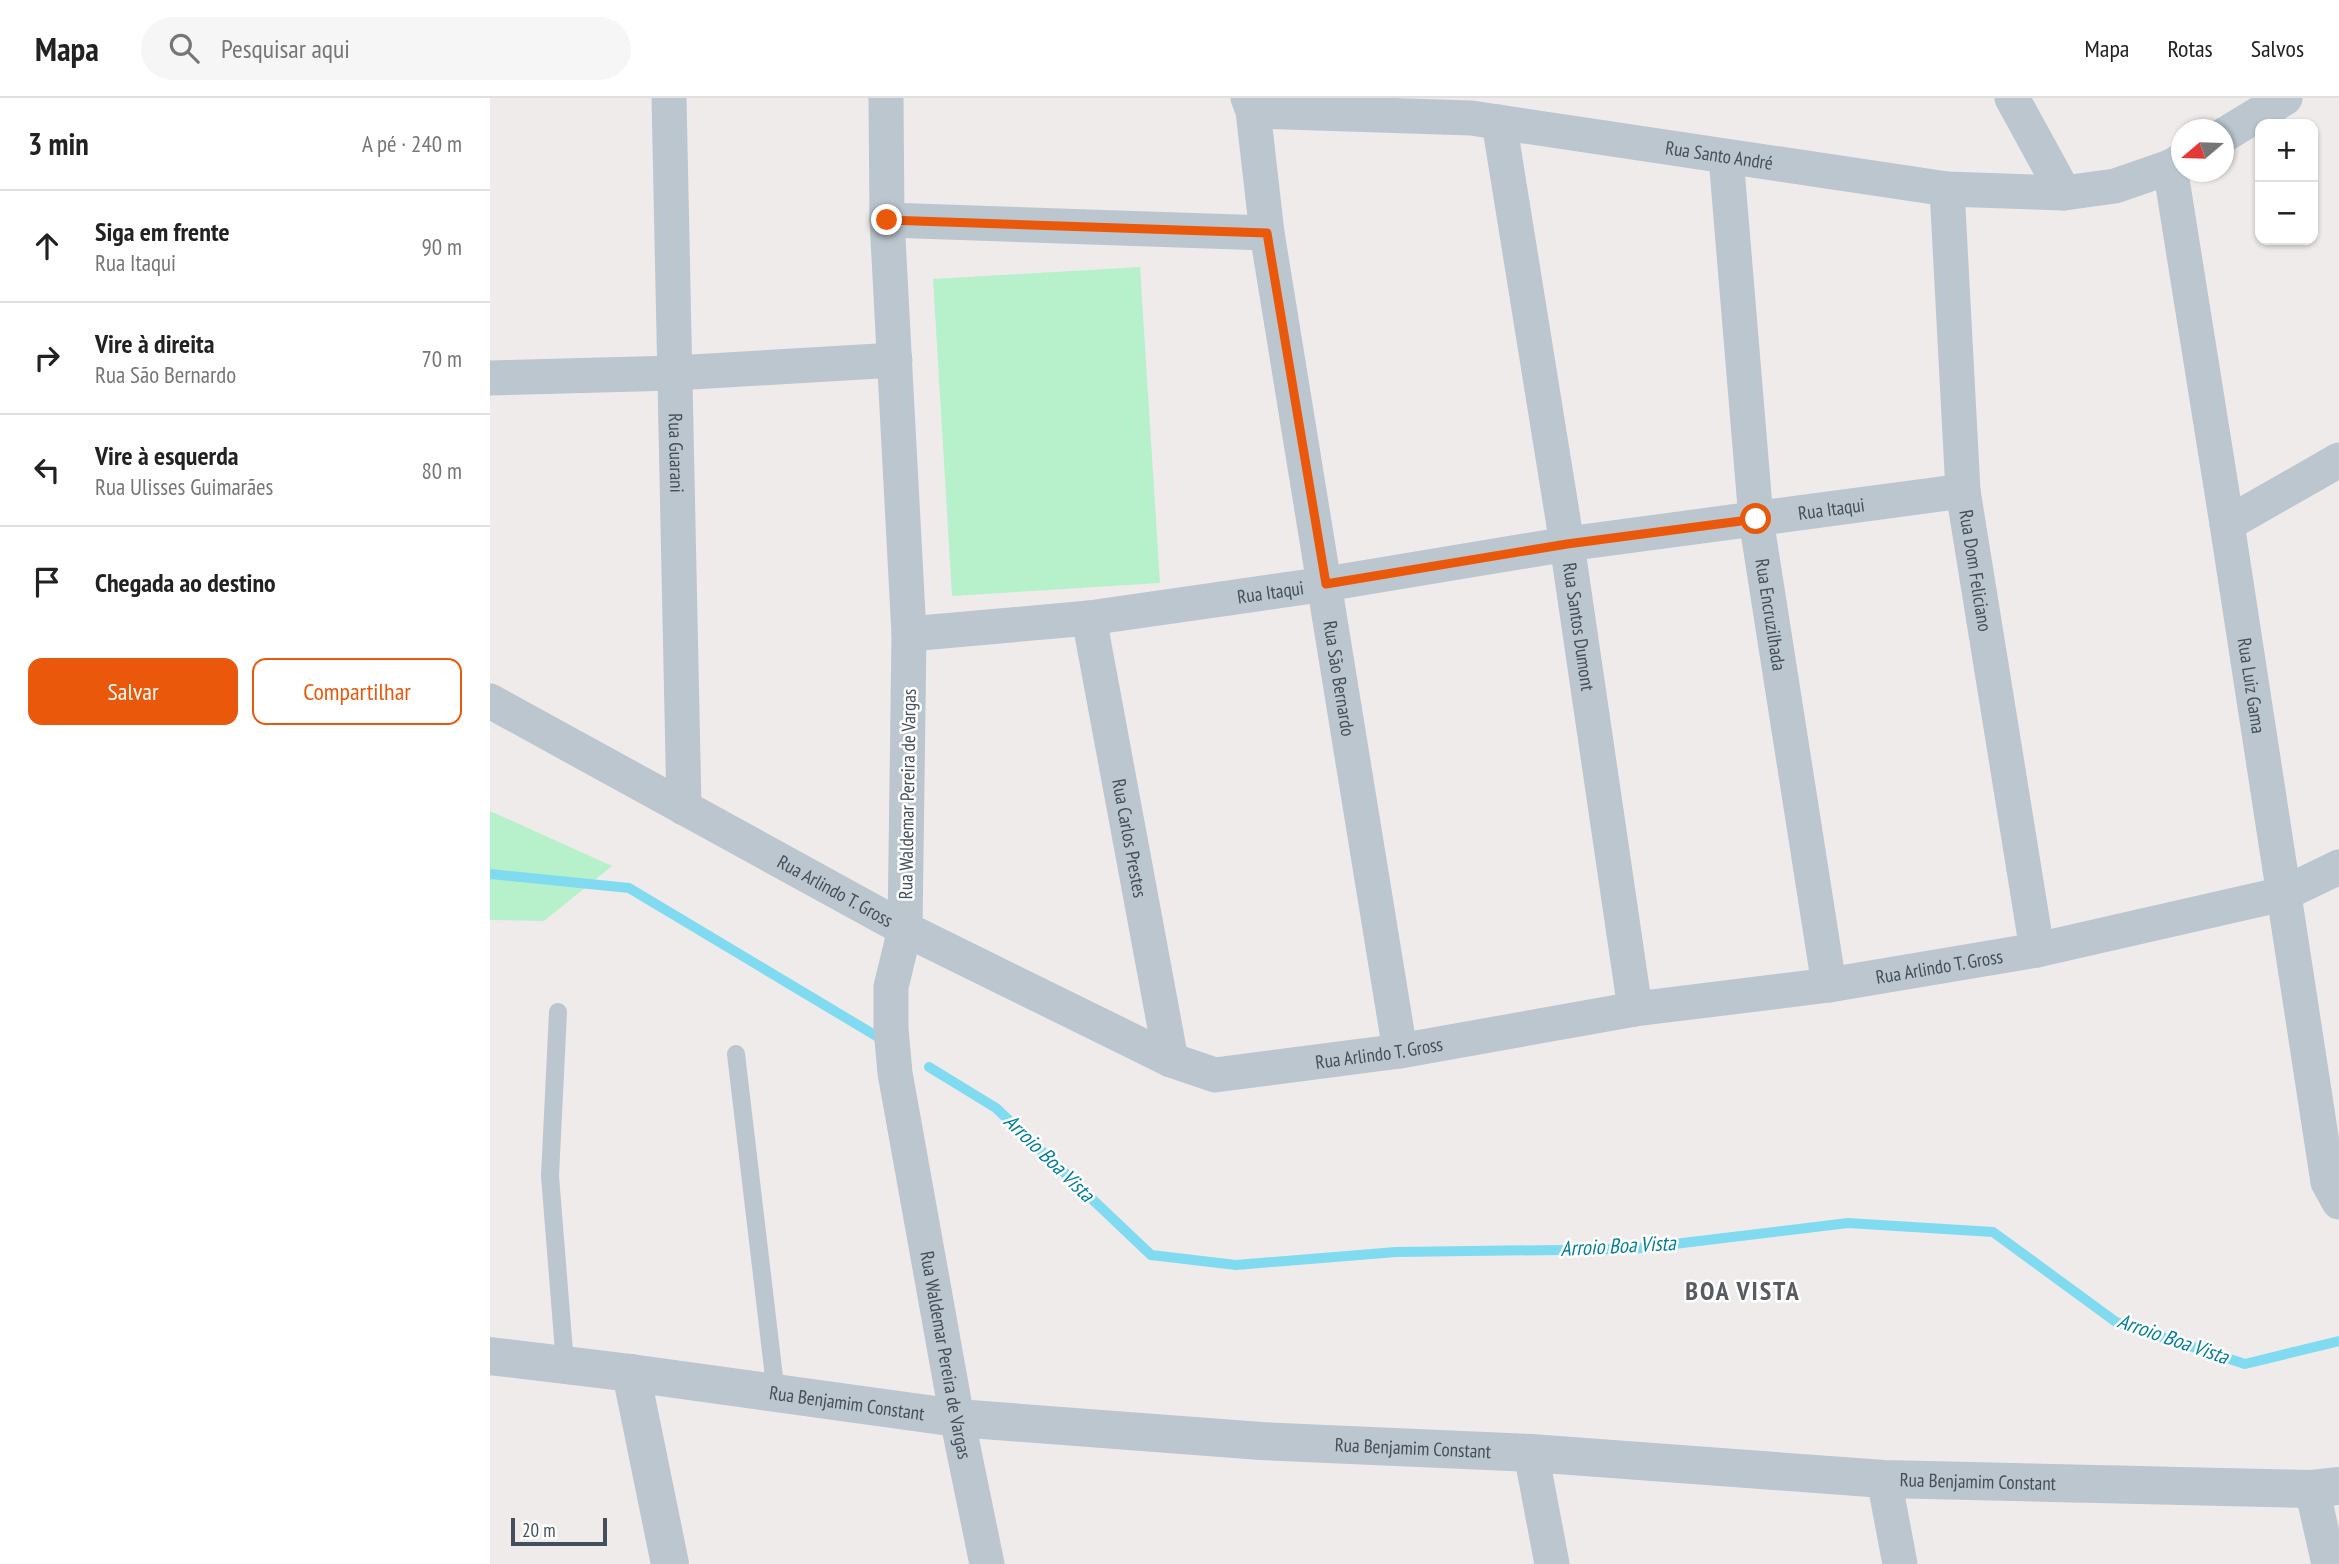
<!DOCTYPE html>
<html lang="pt">
<head>
<meta charset="utf-8">
<style>
	:root { --surface:#fff; --page:#f6f6f6; --text:#222; --muted:#767676; --line:#e0e0e0; --accent:#ea580c }
	body { margin:0; font-family:"PT Sans Narrow",sans-serif; background:var(--page); color:var(--text) }
	.controls { position:absolute; right:21px; top:21px; display:grid; overflow:hidden; border-radius:14px; box-shadow:0 2px 5px #0004 }
	.controls button { width:63px; height:63px; display:grid; place-items:center; padding:0; border:0; border-bottom:2px solid var(--line); background:var(--surface); color:var(--text); font:35px sans-serif }
	.compass { position:absolute; left:1681px; top:21px; width:63px; height:63px; border-radius:50%; background:var(--surface); box-shadow:0 2px 5px #0004; rotate:251deg }
	.scale { position:absolute; left:21px; bottom:18px; width:96px; box-sizing:border-box; padding-left:7px; border:4px solid #434f5a; border-top:0; font-size:19px; line-height:24px; white-space:nowrap; color:#434f5a; -webkit-text-stroke:5px #fff; paint-order:stroke }
	.stop { position:absolute; width:21px; height:21px; margin:-16px; border:5px solid #ea580c; border-radius:50%; background:#fff }
	.stop.end { background:#ea580c; border-color:#fff; box-shadow:0 2px 7px #0008 }
	.list { margin:0; padding:0; list-style:none }
	h2 { display:flex; justify-content:space-between; align-items:center; height:91px; margin:0; padding:0 28px; font-size:30px }
	h2 small { font-size:23px; font-weight:400; color:var(--muted) }
	.list li { display:grid; grid-template-columns:46px 1fr auto; gap:21px; align-items:center; box-sizing:border-box; height:112px; padding:0 28px; border-top:2px solid var(--line) }
	.list b { display:block; font-size:26px; white-space:nowrap }
	.list p { margin:0; font-size:23px; white-space:nowrap; color:var(--muted) }
	.list em { font-size:23px; font-style:normal; color:var(--muted) }
	.actions { display:flex; gap:14px; padding:21px 28px }
	.actions a { flex:1; padding:16px 0; border:2px solid var(--accent); border-radius:14px; text-align:center; font-size:24px; color:var(--accent) }
	.actions .main { background:var(--accent); color:#fff }
	.icon { flex:none; width:38px; height:38px; fill:none; stroke:currentColor; stroke-width:2; stroke-linecap:round; stroke-linejoin:round }
	.map { position:relative; flex:none; width:1849px; height:1466px; overflow:hidden }
	header { display:flex; align-items:center; gap:42px; box-sizing:border-box; height:98px; padding:0 35px; background:var(--surface); border-bottom:2px solid var(--line) }
	header strong { font-size:33px }
	nav { display:flex; gap:38px; margin-inline-start:auto; font-size:24px }
	.search { width:490px; height:63px; background:var(--page); display:flex; align-items:center; gap:18px; box-sizing:border-box; padding:0 24px; border-radius:38px; color:var(--muted); font-size:26px }
	main { display:flex }
	aside { flex:1; background:var(--surface) }
	.map>svg:first-child { display:block }
	.green { fill:#b6f1cc }
	.lines { fill:none; stroke-linecap:round; stroke-linejoin:round }
	.stream { stroke:#80daf0; stroke-width:10 }
	.service { stroke:#bbc6cf; stroke-width:18 }
	.minor { stroke:#bbc6cf; stroke-width:35 }
	.tertiary { stroke:#bbc6cf; stroke-width:38 }
	.route { stroke:#ea580c; stroke-width:9 }
	.labels { text-anchor:middle; stroke-width:5; stroke-linejoin:round; paint-order:stroke }
	.street-label { font-size:19px; fill:#434f5a; stroke:#fff }
	.water-label { font-size:21px; font-style:italic; fill:#057e9c; stroke:#fff }
	.district-label { font-size:26px; font-weight:bold; letter-spacing:2px; fill:#585c61; stroke:#fff }
</style>
</head>
<body>
<header>
<strong>Mapa</strong>
<div class="search"><svg class="icon" aria-label="search" viewBox="0 0 24 24"><circle cx="10" cy="10" r="6"/><path d="M15 15l6 6"/></svg>Pesquisar aqui</div>
<nav><a>Mapa</a><a>Rotas</a><a>Salvos</a></nav>
</header>
<main>
<aside>
<h2>3 min<small>A pé · 240 m</small></h2>
<ul class="list">
<li><svg class="icon" aria-label="ahead" viewBox="0 0 24 24"><path d="M12 20V5M6 11l6-6 6 6"/></svg><div><b>Siga em frente</b><p>Rua Itaqui</p></div><em>90 m</em></li>
<li><svg class="icon" aria-label="right" viewBox="0 0 24 24"><path d="M7 20v-9h11M14 6l5 5-5 5"/></svg><div><b>Vire à direita</b><p>Rua São Bernardo</p></div><em>70 m</em></li>
<li><svg class="icon" aria-label="left" viewBox="0 0 24 24"><path d="M17 20v-9H6M10 6l-5 5 5 5"/></svg><div><b>Vire à esquerda</b><p>Rua Ulisses Guimarães</p></div><em>80 m</em></li>
<li><svg class="icon" aria-label="arrive" viewBox="0 0 24 24"><path d="M6 21V4h12l-3 4 3 4H6"/></svg><div><b>Chegada ao destino</b></div></li>
</ul>
<div class="actions"><a class="main">Salvar</a><a>Compartilhar</a></div>
</aside>
<div class="map">
<svg width="1849" height="1466" viewBox="0 0 1849 1466">
	<rect width="100%" height="100%" fill="#efebeb"/>
	<path class="green" d="M650 169 670 485 462 498 443 181Z
		M0 713 122 768 54 823 0 822Z"/>
	<g class="lines">
		<path class="stream" d="M0 776 139 790 388 939
			M439 969 506 1010 661 1157 746 1167 906 1154 1143 1151 1358 1125 1503 1134 1626 1224 1755 1266 1849 1243"/>
		<path class="service" d="M68 914 60 1078 75 1266
			M246 956 286 1296"/>
		<g class="minor">
			<path id="s1" d="M179 0 194 710"/>
			<path id="s2" d="M396 0 397 122 419 536 415 831 401 889V931L405 975 467 1320 497 1466"/>
			<path id="s3" d="M758 0 763 13 777 135 910 953"/>
			<path d="M1522 0 1574 95"/>
			<path id="s4" d="M763 13 981 20 1457 91 1574 95 1625 88 1680 69 1692 62"/>
			<path id="s5" d="M1009 24 1077 446 1145 911"/>
			<path d="M1734 37 1795 0"/>
			<path id="s6" d="M1236 59 1266 421 1339 887"/>
			<path id="s7" d="M1680 69 1737 426 1838 1084 1849 1104"/>
			<path id="s8" d="M1457 91 1473 393 1547 852"/>
			<path d="M397 122 777 135"/>
			<path d="M0 280 185 275 405 262"/>
			<path d="M1737 426 1849 362"/>
			<path id="s9" d="M599 520 681 962"/>
			<path id="s10" d="M419 536 599 520 836 486 1077 446 1473 393"/>
			<path id="s11" d="M0 603 415 831 681 962 725 977 910 953 1145 911 1339 887 1547 852 1793 796 1849 769"/>
			<path d="M1041 1355 1062 1466"/>
			<path d="M1394 1381 1410 1466"/>
			<path d="M1822 1391 1839 1466"/>
		</g>
		<g class="tertiary">
			<path id="s12" d="M0 1258 141 1275 467 1320 771 1343 1041 1355 1394 1381 1822 1391 1849 1388"/>
			<path d="M141 1275 180 1466"/>
		</g>
	</g>
	<g class="lines">
		<path class="route" d="M397 122 777 135 836 486 1077 446 1266 421"/>
	</g>
	<g class="labels">
		<g class="street-label">
			<text dy="7" stroke="none"><textPath href="#s4" startOffset="469">Rua Santo André</textPath></text>
			<text dy="7" stroke="none"><textPath href="#s1" startOffset="355">Rua Guarani</textPath></text>
			<text dy="7" stroke="none"><textPath href="#s10" startOffset="931">Rua Itaqui</textPath></text>
			<text dy="7" stroke="none"><textPath href="#s8" startOffset="383">Rua Dom Feliciano</textPath></text>
			<text dy="7" stroke="none"><textPath href="#s10" startOffset="364">Rua Itaqui</textPath></text>
			<text dy="7" stroke="none"><textPath href="#s6" startOffset="460">Rua Encruzilhada</textPath></text>
			<text dy="7" stroke="none"><textPath href="#s5" startOffset="511">Rua Santos Dumont</textPath></text>
			<text dy="7" stroke="none"><textPath href="#s3" startOffset="588">Rua São Bernardo</textPath></text>
			<text dy="7" stroke="none"><textPath href="#s7" startOffset="525">Rua Luiz Gama</textPath></text>
			<text transform="translate(417 696) rotate(-89)" y="7">Rua Waldemar Pereira de Vargas</text>
			<text dy="7" stroke="none"><textPath href="#s9" startOffset="224">Rua Carlos Prestes</textPath></text>
			<text dy="7" stroke="none"><textPath href="#s11" startOffset="394">Rua Arlindo T. Gross</textPath></text>
			<text dy="7" stroke="none"><textPath href="#s11" startOffset="1549">Rua Arlindo T. Gross</textPath></text>
			<text dy="7" stroke="none"><textPath href="#s11" startOffset="982">Rua Arlindo T. Gross</textPath></text>
			<text dy="7" stroke="none"><textPath href="#s2" startOffset="1264">Rua Waldemar Pereira de Vargas</textPath></text>
			<text dy="7" stroke="none"><textPath href="#s12" startOffset="360">Rua Benjamim Constant</textPath></text>
			<text dy="7" stroke="none"><textPath href="#s12" startOffset="928">Rua Benjamim Constant</textPath></text>
			<text dy="7" stroke="none"><textPath href="#s12" startOffset="1494">Rua Benjamim Constant</textPath></text>
		</g>
		<g class="water-label">
			<text transform="translate(559 1060) rotate(44)" y="7">Arroio Boa Vista</text>
			<text transform="translate(1128 1148) rotate(-3)" y="7">Arroio Boa Vista</text>
			<text transform="translate(1683 1241) rotate(19)" y="7">Arroio Boa Vista</text>
		</g>
		<g class="district-label">
			<text x="1253" y="1202">BOA VISTA</text>
		</g>
	</g>
</svg>
<div class="controls">
<button>+</button>
<button>−</button>
</div>
<svg class="compass" viewBox="-18 -18 36 36"><path d="M0-13l5 13h-10z" fill="#e53935"/><path d="M0 13l5-13h-10z" fill="#767676"/></svg>
<div class="scale">20 m</div>
<div class="stop" style="left:1266px;top:421px"></div>
<div class="stop end" style="left:397px;top:122px"></div>
</div>
</main>
</body>
</html>
